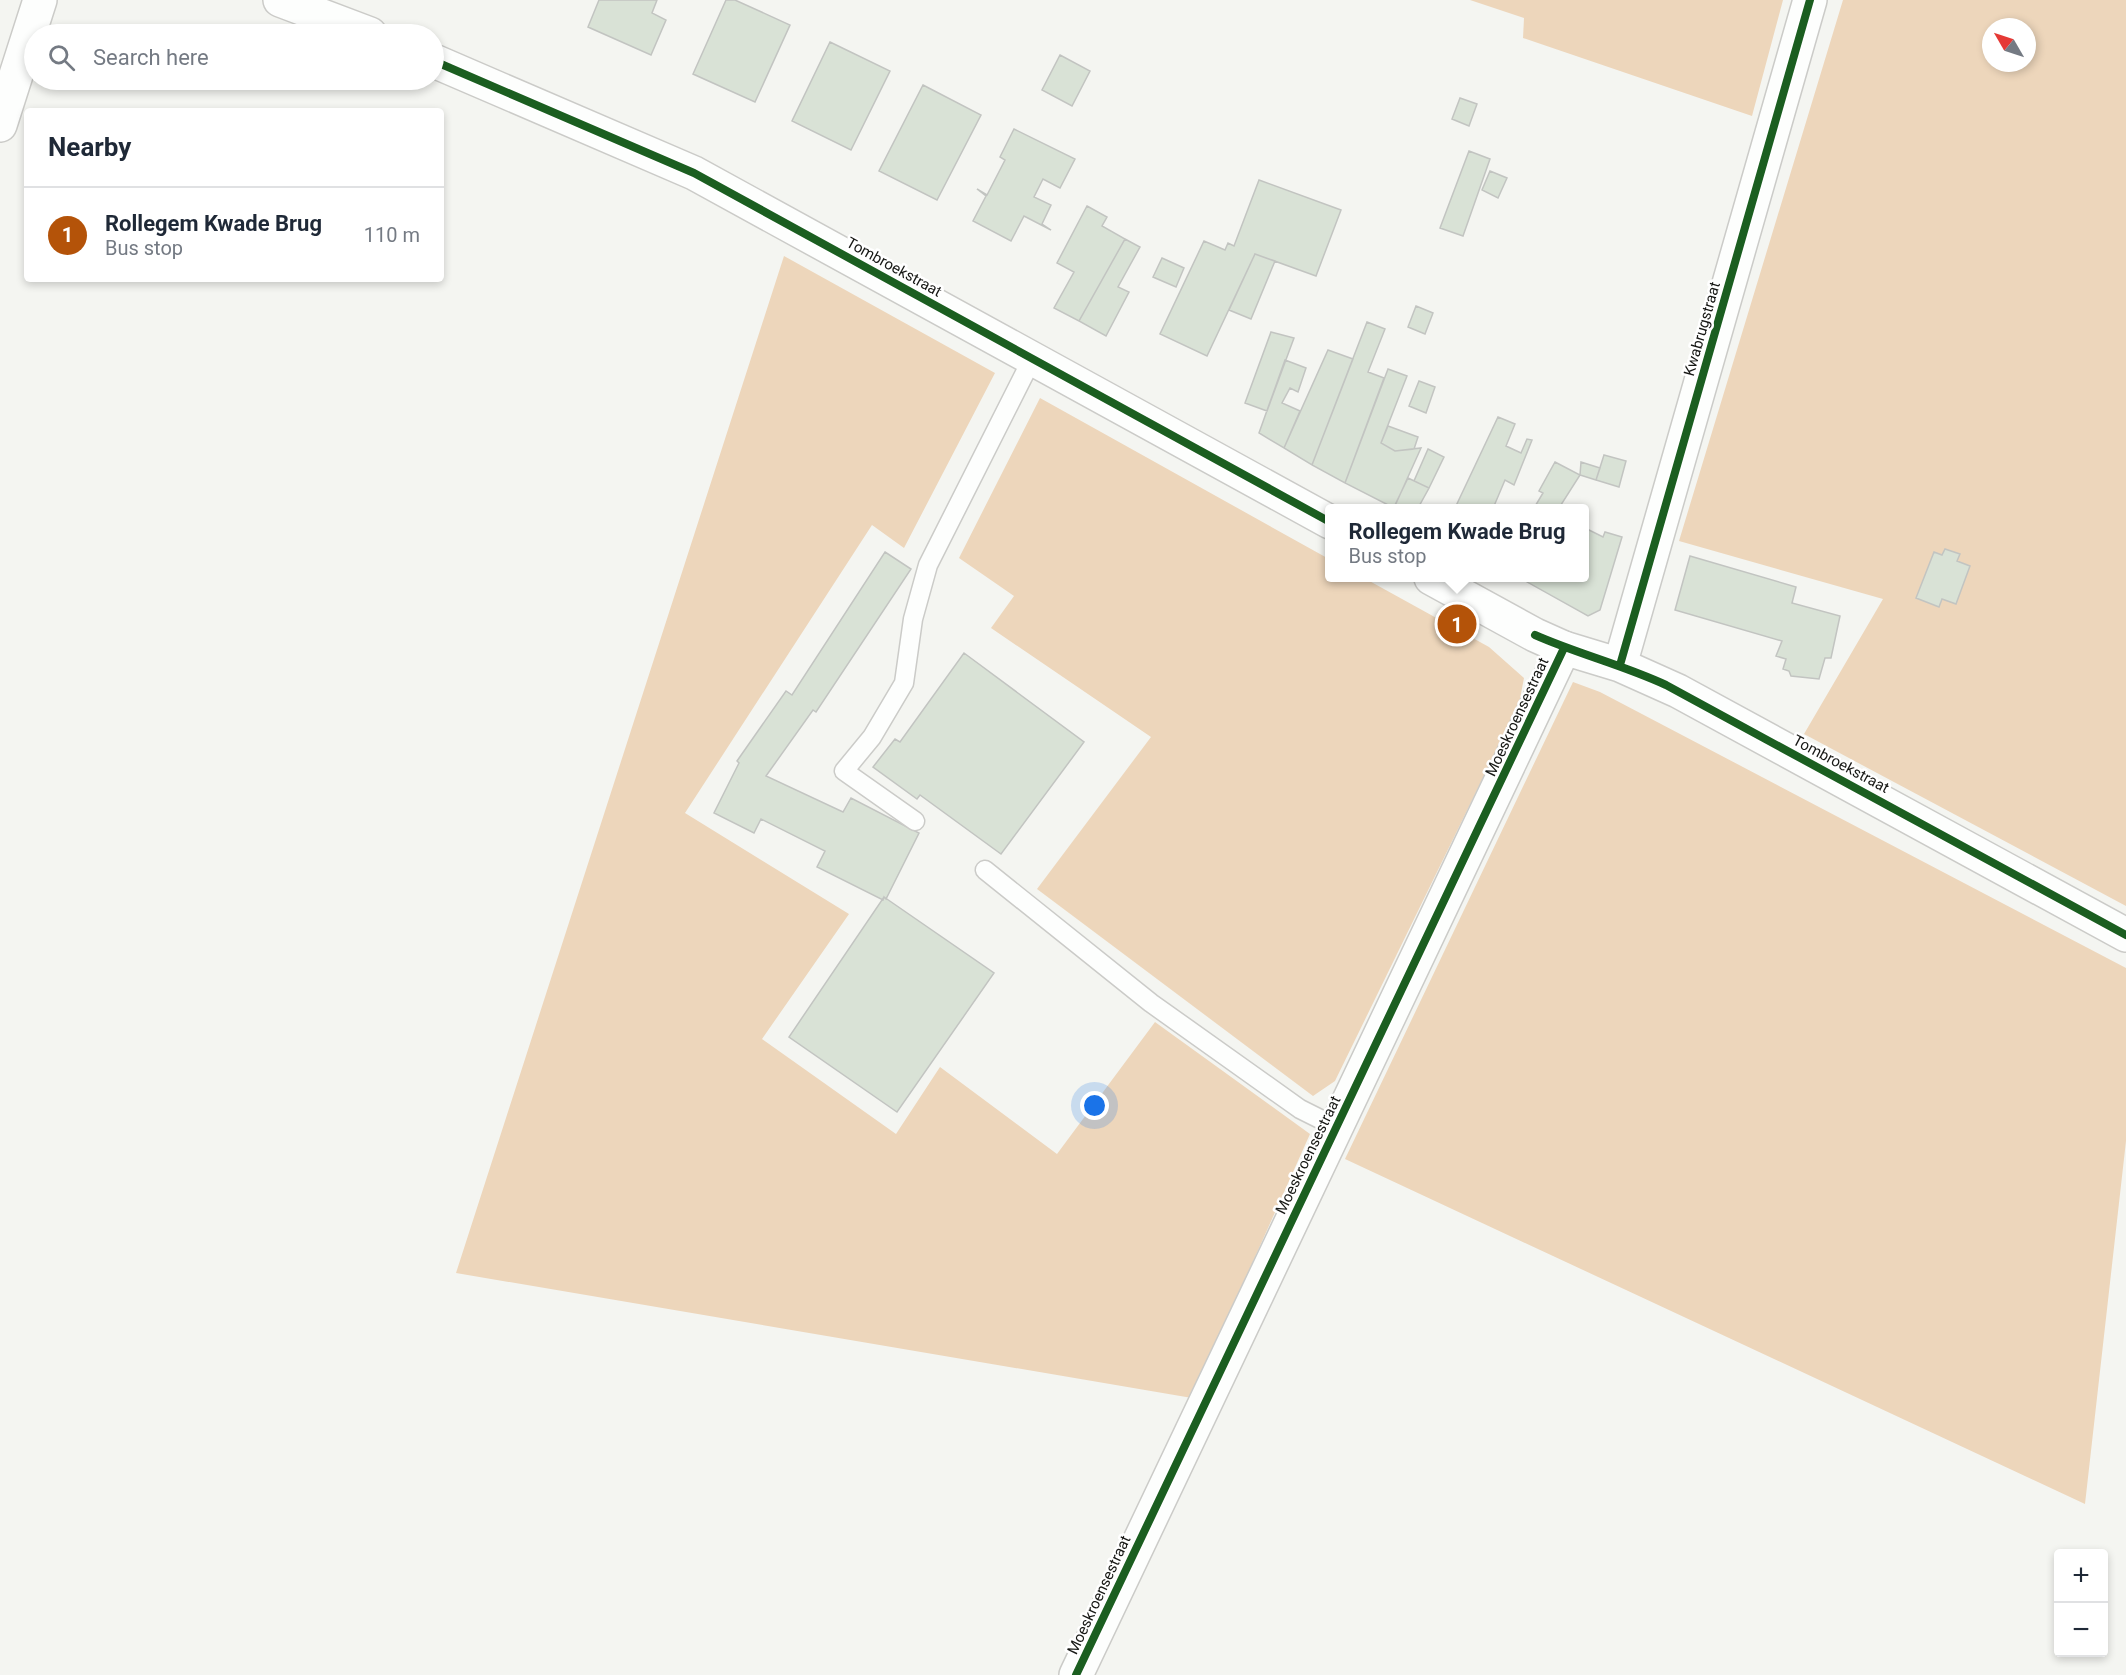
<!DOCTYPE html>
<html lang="en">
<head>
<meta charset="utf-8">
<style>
	:root { --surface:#fff; --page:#f2f2f3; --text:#1f2937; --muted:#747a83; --line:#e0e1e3; --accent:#b45309 }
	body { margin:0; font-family:Roboto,sans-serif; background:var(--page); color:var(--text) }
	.controls { position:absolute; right:18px; bottom:18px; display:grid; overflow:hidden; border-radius:6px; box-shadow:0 3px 9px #0003 }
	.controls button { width:54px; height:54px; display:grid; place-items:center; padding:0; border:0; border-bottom:2px solid var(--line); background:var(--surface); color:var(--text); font:30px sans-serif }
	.compass { position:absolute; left:1982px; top:18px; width:54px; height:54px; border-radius:50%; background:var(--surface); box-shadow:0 3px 9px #0003; rotate:309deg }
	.you { position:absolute; left:1095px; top:1106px; width:21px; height:21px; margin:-15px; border:4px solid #fff; border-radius:50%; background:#1a73e8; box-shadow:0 0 0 9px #1a73e833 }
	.badge { display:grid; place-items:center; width:39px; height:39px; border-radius:50%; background:var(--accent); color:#fff; font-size:20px; font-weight:700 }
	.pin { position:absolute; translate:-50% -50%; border:3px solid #fff; box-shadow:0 2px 6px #0006 }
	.popup { position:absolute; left:1325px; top:504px; width:264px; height:78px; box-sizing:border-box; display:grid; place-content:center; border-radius:6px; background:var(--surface); filter:drop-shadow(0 2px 4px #0005); font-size:20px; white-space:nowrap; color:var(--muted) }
	.popup b { font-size:22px; color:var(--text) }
	.popup::after { content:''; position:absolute; left:50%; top:100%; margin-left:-12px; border:12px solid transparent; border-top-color:var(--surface) }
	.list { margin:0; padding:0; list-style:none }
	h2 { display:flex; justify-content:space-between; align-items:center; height:78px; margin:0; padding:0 24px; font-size:26px }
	h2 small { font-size:20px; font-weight:400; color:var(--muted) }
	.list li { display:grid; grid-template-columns:39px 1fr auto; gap:18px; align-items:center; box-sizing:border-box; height:96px; padding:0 24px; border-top:2px solid var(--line) }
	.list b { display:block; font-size:22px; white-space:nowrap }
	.list p { margin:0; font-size:20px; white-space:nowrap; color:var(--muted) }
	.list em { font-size:20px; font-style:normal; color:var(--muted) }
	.icon { flex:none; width:33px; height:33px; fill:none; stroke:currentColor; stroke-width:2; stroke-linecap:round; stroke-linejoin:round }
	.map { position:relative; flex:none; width:2126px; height:1675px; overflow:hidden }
	.search { position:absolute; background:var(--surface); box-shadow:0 3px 9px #0003; left:24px; top:24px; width:420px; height:66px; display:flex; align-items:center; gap:15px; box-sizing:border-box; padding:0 21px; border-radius:33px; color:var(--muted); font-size:22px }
	.panel { position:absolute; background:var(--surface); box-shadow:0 3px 9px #0003; left:24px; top:108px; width:420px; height:174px; border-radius:6px }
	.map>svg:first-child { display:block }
	.green { fill:#edd6bb; fill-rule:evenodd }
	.building { fill:#d9e2d6; stroke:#c2c4c1; stroke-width:1.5 }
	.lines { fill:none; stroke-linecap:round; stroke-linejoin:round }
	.lane-casing { stroke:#cbcbc8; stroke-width:21 }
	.street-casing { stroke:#cbcbc8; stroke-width:36 }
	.secondary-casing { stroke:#cbcbc8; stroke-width:36 }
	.lane { stroke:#fdfefd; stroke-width:18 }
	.street { stroke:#fdfefd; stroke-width:33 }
	.secondary { stroke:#fdfefd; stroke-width:33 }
	.cycleway-casing { stroke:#fff; stroke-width:11 }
	.cycleway { stroke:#1b5e20; stroke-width:8 }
	.labels { text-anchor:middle; stroke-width:5; stroke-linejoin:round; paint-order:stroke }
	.street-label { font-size:15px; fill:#161714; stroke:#fff }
</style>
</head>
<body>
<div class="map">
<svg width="2126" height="1675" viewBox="0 0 2126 1675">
	<rect width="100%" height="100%" fill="#f4f5f1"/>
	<path class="green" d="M1470 0H1783L1752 116 1523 38 1524 18Z
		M1843 0H2126V906L1804 734 1883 599 1679 541ZM1991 27H2027V63H1991Z
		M784 256 995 373 904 548 872 525 685 813 849 914 762 1039 896 1134 940 1067 1057 1154 1155 1022 1310 1134 1192 1398 456 1273Z
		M1040 398 1329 559 1330 578H1364L1489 647 1524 678 1519 704 1335 1081 1313 1096 1037 889 1151 737 991 628 1014 596 959 558Z
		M1573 682 1600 692 2126 968V1141L2085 1504 1345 1159Z"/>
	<path class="building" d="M599 0H657L652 13 666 20 651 55 588 27Z
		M726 0H735L790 25 755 102 693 74Z
		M830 42 890 71 851 150 792 121Z
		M1060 55 1090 71 1072 106 1042 90Z
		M923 85 981 115 937 200 879 171Z
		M1460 98 1477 104 1469 126 1452 119Z
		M1014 129 1075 159 1060 188 1043 179 1034 197 1051 205 1042 224 1051 230 1024 216 1011 241 973 221 986 196 977 189 987 195 1005 160 1000 157Z
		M1469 151 1490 159 1463 236 1440 228Z
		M1490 171 1507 178 1498 198 1482 190Z
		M1259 180 1341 210 1316 276 1255 254 1207 356 1160 334 1204 241 1225 250 1228 243 1234 246Z
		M1087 206 1107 217 1102 226 1125 239 1079 321 1054 308 1074 272 1057 263Z
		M1125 239 1140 247 1118 287 1129 292 1106 336 1079 321Z
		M1255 254 1275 261 1251 319 1229 310Z
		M1162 258 1184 268 1176 287 1153 277Z
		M1416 306 1433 313 1425 334 1408 327Z
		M1367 322 1385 329 1368 372 1384 378 1345 483 1312 465Z
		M1271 332 1294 338 1267 411 1245 403Z
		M1328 350 1353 359 1312 465 1284 448Z
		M1285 360 1306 368 1298 392 1290 388 1282 403 1300 411 1284 448 1259 433Z
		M1388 369 1407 376 1381 443 1395 451 1421 448 1394 508 1345 483Z
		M1419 381 1435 387 1426 413 1409 406Z
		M1498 417 1515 424 1506 446 1521 453 1527 439 1532 440 1514 485 1505 480 1494 506 1499 508H1455Z
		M1388 426 1418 437 1414 449 1395 451 1381 443Z
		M1428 449 1444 457 1429 488 1414 481Z
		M1604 455 1626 461 1619 487 1596 480Z
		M1555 462 1580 475 1559 508H1534L1543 493 1539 491Z
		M1581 462 1600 468 1596 480 1580 475Z
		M1408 478 1429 488 1418 508 1394 507Z
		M1585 528 1603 537 1605 532 1622 537 1600 610 1588 616 1520 578H1585Z
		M1945 549 1960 554 1957 561 1970 566 1956 604 1942 599 1939 607 1916 598 1934 552 1942 555Z
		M885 552 911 569 816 712 813 710 766 776 843 812 851 798 919 833 886 899 884 897 883 900 817 867 825 851 761 819 754 833 714 813 739 763 737 761 786 691 792 695Z
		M1690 556 1796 587 1792 603 1840 616 1831 658H1825L1819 679 1791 676 1789 671 1783 669 1786 659 1776 656 1782 641 1675 610Z
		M964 653 1084 742 1001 854 920 795 917 799 873 767 895 739 900 742Z
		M884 897 994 973 897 1112 789 1037Z"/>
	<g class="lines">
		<defs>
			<path id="lane" d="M915 821 844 771 872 737 904 683 913 619 928 565 1033 357
				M985 870 1151 1003 1300 1109 1336 1127"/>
			<path id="street" d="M0 125 40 0
				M1076 1675 1564 648"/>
			<path id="secondary" d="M280 0 370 34
				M434 61 694 173 1330 522
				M1431 578 1535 635 1564 648 1620 665 1678 691 2126 935
				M1620 665 1810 0"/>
		</defs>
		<use href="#lane" class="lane-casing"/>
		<use href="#street" class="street-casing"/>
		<use href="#secondary" class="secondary-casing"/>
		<use href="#lane" class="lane"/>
		<use href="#street" class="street"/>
		<use href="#secondary" class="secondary"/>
		<defs>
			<path id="cycleway" d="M434 61 694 173 1330 522
				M1535 635C1578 654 1623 665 1666 685L2126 935
				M1620 665 1810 0
				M1076 1675 1564 648"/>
		</defs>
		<use href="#cycleway" class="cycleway-casing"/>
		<use href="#cycleway" class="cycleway"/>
	</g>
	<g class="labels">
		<g class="street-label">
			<text transform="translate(894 267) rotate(29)" y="5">Tombroekstraat</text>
			<text transform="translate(1702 329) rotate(-74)" y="5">Kwabrugstraat</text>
			<text transform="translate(1517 717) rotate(-65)" y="5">Moeskroensestraat</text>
			<text transform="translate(1841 764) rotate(28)" y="5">Tombroekstraat</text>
			<text transform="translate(1308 1155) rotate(-64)" y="5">Moeskroensestraat</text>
			<text transform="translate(1099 1595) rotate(-65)" y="5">Moeskroensestraat</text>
		</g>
	</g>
</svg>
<div class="controls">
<button>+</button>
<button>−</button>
</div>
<svg class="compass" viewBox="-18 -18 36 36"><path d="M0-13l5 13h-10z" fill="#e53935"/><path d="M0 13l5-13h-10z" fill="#747a83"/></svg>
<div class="you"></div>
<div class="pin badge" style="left:1457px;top:624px">1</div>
<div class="popup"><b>Rollegem Kwade Brug</b>Bus stop</div>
<div class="search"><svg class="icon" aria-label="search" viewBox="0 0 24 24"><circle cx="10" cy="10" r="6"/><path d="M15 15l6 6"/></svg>Search here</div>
<section class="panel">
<h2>Nearby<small></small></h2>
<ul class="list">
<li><span class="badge">1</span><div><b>Rollegem Kwade Brug</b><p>Bus stop</p></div><em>110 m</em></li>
</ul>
</section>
</div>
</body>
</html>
